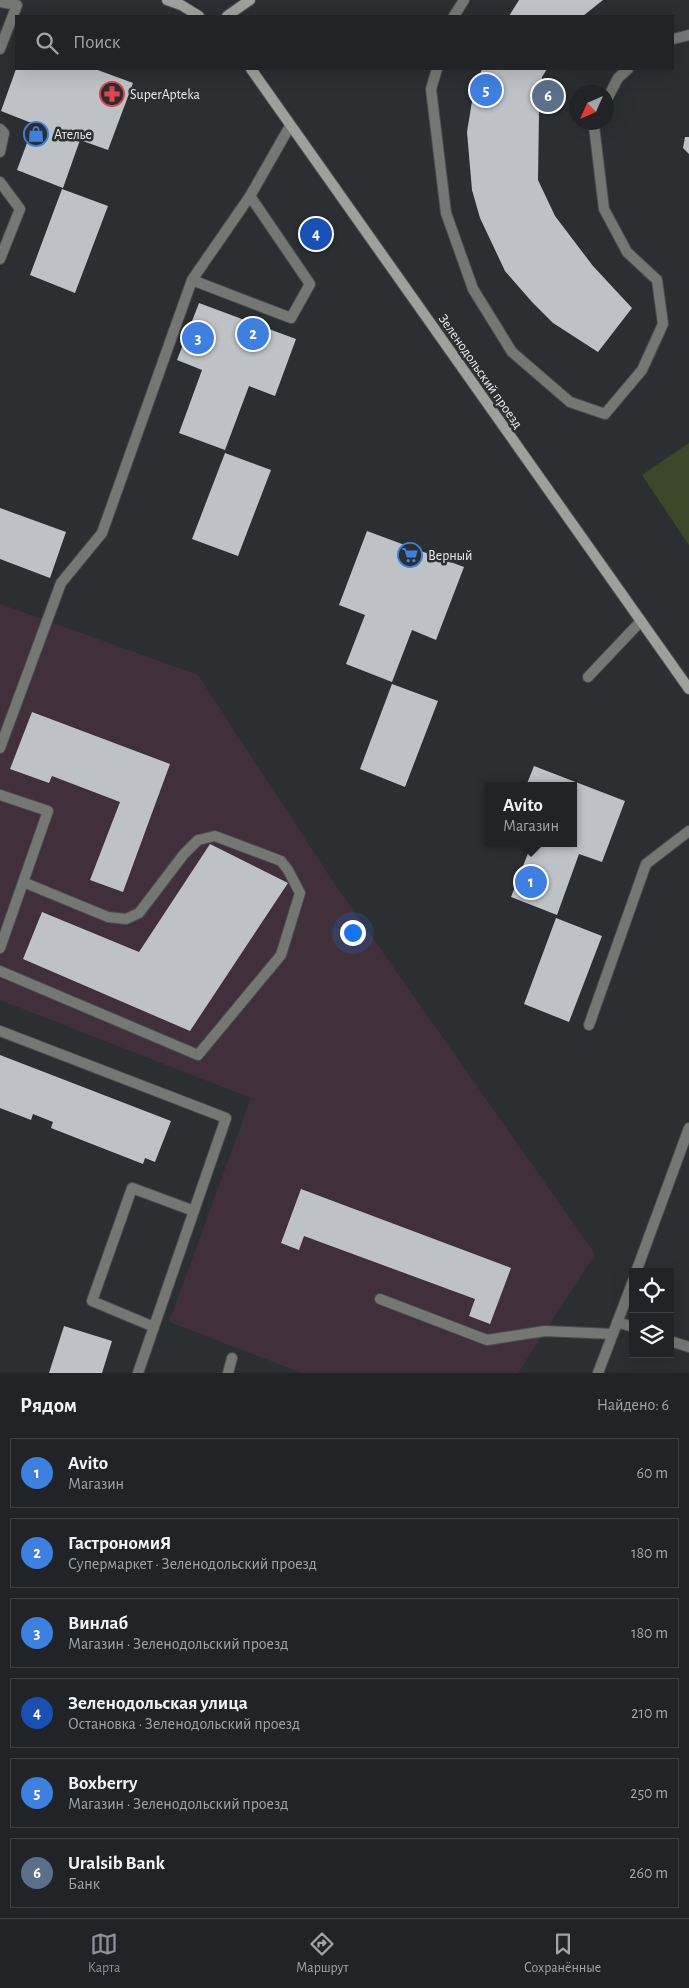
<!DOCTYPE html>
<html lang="ru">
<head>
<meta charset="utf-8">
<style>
	:root { --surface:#212326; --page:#2d2f32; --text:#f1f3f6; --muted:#a2a4a7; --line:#3e4043; --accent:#8c9099 }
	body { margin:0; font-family:"Alegreya Sans",sans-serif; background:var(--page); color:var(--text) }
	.controls { position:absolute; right:15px; bottom:15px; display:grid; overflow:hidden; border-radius:0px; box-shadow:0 5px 20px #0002 }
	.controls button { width:45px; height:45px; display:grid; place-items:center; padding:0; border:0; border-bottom:1px solid var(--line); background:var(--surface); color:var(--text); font:25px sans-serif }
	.compass { position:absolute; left:569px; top:85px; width:45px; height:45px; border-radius:50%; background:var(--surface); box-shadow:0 5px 20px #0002; rotate:225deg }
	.you { position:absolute; left:352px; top:932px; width:18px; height:18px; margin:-12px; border:4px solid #fff; border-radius:50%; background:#1a73e8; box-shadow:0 0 0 8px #1a73e833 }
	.badge { display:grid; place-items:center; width:32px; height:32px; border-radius:50%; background:var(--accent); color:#fff; font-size:16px; font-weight:700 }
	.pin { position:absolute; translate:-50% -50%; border:2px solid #fff; box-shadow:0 1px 5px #0006 }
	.popup { position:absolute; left:485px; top:782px; width:92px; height:65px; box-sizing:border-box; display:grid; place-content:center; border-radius:0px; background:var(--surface); filter:drop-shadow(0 1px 4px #0005); font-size:16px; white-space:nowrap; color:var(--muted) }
	.popup b { font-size:19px; color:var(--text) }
	.popup::after { content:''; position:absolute; left:50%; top:100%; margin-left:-10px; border:10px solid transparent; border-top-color:var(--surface) }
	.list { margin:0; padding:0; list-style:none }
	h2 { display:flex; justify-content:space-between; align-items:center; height:65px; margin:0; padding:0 20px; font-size:21px }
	h2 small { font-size:16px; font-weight:400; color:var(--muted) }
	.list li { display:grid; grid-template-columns:32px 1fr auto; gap:15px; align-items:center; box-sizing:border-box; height:70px; margin:0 10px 10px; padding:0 10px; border:1px solid var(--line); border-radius:0px }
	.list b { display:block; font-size:19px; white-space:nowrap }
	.list p { margin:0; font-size:16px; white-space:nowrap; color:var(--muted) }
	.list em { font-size:16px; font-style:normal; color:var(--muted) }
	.icon { flex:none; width:28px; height:28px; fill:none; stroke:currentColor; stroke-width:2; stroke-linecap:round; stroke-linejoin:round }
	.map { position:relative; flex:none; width:689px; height:1373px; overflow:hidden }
	.search { position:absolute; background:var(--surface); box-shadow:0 5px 20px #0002; left:15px; right:15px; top:15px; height:55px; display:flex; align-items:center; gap:12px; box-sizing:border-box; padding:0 18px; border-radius:0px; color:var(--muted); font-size:19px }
	.sheet { height:545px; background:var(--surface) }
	nav { display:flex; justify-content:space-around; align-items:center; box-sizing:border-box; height:70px; border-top:1px solid var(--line); background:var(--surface); font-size:14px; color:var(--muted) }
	nav a { display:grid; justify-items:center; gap:2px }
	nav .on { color:var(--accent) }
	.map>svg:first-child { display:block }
	.education { fill:#41303c }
	.green { fill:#3d482a }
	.building { fill:#bec2c6 }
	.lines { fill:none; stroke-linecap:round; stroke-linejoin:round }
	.lane-casing { stroke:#4a4d50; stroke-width:12 }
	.secondary-casing { stroke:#4a4d50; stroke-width:12 }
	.lane { stroke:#757775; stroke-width:10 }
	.secondary { stroke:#9da09d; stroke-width:10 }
	.labels { text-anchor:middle; stroke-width:5; stroke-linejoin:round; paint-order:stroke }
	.poi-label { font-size:14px; fill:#eaecee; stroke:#2c2f32; text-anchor:start }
	.street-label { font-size:14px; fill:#eaecee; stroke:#2c2f32 }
</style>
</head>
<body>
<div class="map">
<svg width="689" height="1373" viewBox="0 0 689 1373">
	<rect width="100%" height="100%" fill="#2c2f32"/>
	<path class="education" d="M0 604 198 675 334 883 595 1254 518 1373H302L169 1322 251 1098 0 1000Z"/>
	<path class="green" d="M689 443V545L642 475Z"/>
	<path class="building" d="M519 0H603L583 16H509Z
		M16 69H95L133 83 108 150 80 140 63 188 17 170 34 124 1 111Z
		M482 69H547L542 77 539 112 538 180 555 216 593 266 632 308 598 352 553 323 532 302 505 271 480 218 472 190 467 132 474 89Z
		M685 137H689V154L683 148Z
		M62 189 108 206 75 293 30 275Z
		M199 303 296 339 275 396 249 386 225 450 179 433 202 370 177 360Z
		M225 453 271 470 238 556 192 539Z
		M0 508 66 532 50 578 0 559Z
		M367 531 464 567 436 640 412 630 392 682 346 664 365 615 339 605Z
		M392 684 438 701 405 787 360 769Z
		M32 712 170 764 123 892 90 880 120 802 52 776 49 783 10 769Z
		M534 766 625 801 602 862 579 854 557 915 511 897 532 843H574V786H526Z
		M210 844 288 883 190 1031 23 959 42 912 139 952Z
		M556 918 602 936 569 1022 524 1004Z
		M0 1055 171 1121 155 1162 145 1158 143 1164 51 1128 53 1122 33 1114 31 1120 0 1108Z
		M301 1189 511 1268 490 1324 469 1316 475 1299 304 1236 299 1250 281 1243Z
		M64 1326 112 1341 102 1373H49Z"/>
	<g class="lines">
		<defs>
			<path id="lane" d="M0 2 17 5 0 49
				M454 16 464 0
				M673 39 689 35
				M437 69 431 89 446 213 473 289 512 352 570 402 605 414 642 370 663 324 657 280 627 252 604 209 594 126 596 122
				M606 101 618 78 628 69
				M0 129 4 133 0 152
				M0 182 20 209 0 259
				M192 280 291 318 310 284 250 196
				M588 677 641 621
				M0 748 61 583 102 533 192 280 250 196 290 126
				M0 795 48 811 0 948
				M0 971 198 1055 281 955 300 893 288 870 281 861 215 836 198 840 184 854 139 913 126 919 108 917 23 882
				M589 1025 646 864 689 831
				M0 1031 226 1118 138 1373
				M636 1272 689 1128
				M380 1299 487 1340 545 1331 613 1334
				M617 1322 633 1327
				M154 1327 92 1301 132 1188 194 1211
				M670 1341 689 1347
				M228 1373 232 1358
				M598 1373 633 1281"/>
			<path id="secondary" d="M167 0 181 5 199 16
				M227 16 250 0
				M251 69 689 689"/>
		</defs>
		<use href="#lane" class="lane-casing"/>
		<use href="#secondary" class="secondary-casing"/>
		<use href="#lane" class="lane"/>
		<use href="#secondary" class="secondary"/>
	</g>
	<defs>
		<symbol id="pharmacy-ring" viewBox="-11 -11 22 22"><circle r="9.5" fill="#2c2f32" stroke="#e0444e" stroke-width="1.5"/><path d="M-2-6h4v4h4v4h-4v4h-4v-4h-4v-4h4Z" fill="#e0444e"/></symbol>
		<symbol id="shop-ring" viewBox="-11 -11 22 22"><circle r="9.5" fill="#2c2f32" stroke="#3f7fe0" stroke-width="1.5"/><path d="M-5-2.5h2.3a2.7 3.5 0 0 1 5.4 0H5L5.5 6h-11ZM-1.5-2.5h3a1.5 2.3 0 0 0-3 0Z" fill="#3f7fe0"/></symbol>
		<symbol id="supermarket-ring" viewBox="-11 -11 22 22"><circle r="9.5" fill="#2c2f32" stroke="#3f7fe0" stroke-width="1.5"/><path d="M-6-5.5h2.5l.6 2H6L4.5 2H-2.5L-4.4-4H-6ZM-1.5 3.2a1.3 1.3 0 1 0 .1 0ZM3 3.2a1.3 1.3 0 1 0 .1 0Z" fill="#3f7fe0"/></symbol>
	</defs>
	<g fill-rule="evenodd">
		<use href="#pharmacy-ring" x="98" y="80" width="28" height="28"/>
		<use href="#shop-ring" x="22" y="120" width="28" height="28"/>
		<use href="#supermarket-ring" x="396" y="541" width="28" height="28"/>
	</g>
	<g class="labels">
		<g class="poi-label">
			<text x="130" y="99">SuperApteka</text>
			<text x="54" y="139">Ателье</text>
			<text x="428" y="560">Верный</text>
		</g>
		<g class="street-label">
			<text transform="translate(481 371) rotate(55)" y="5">Зеленодольский проезд</text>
		</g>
	</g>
</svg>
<div class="controls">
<button><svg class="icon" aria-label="locate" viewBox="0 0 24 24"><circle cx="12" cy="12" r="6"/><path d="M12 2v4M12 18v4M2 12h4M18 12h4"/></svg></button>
<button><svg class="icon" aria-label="layers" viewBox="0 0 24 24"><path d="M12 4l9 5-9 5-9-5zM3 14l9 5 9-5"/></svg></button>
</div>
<svg class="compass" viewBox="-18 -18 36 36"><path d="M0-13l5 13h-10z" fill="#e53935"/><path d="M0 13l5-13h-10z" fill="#a2a4a7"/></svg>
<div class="you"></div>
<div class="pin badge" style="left:531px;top:882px;background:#3f7fe0">1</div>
<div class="popup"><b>Avito</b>Магазин</div>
<div class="pin badge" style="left:253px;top:334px;background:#3f7fe0">2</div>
<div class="pin badge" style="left:198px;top:338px;background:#3f7fe0">3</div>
<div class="pin badge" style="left:316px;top:234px;background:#1a4fb4">4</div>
<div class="pin badge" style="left:486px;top:90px;background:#3f7fe0">5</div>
<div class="pin badge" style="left:548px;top:96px;background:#5c6f8a">6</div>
<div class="search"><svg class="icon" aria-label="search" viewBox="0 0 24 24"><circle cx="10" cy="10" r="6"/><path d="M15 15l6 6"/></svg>Поиск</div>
</div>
<section class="sheet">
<h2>Рядом<small>Найдено: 6</small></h2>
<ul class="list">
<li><span class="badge" style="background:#3f7fe0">1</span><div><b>Avito</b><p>Магазин</p></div><em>60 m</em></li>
<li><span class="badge" style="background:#3f7fe0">2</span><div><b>ГастрономиЯ</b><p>Супермаркет · Зеленодольский проезд</p></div><em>180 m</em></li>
<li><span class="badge" style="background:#3f7fe0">3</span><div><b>Винлаб</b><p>Магазин · Зеленодольский проезд</p></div><em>180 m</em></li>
<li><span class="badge" style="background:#1a4fb4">4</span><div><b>Зеленодольская улица</b><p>Остановка · Зеленодольский проезд</p></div><em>210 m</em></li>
<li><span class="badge" style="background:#3f7fe0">5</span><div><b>Boxberry</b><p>Магазин · Зеленодольский проезд</p></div><em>250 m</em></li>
<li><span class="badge" style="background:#5c6f8a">6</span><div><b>Uralsib Bank</b><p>Банк</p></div><em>260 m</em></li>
</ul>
</section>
<nav>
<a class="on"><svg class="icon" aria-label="map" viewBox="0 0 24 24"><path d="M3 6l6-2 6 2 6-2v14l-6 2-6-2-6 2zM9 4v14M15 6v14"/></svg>Карта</a>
<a><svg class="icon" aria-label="directions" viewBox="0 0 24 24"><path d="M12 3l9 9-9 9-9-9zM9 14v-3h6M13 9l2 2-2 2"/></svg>Маршрут</a>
<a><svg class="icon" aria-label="saved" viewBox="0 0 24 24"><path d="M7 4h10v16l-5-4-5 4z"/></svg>Сохранённые</a>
</nav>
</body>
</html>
